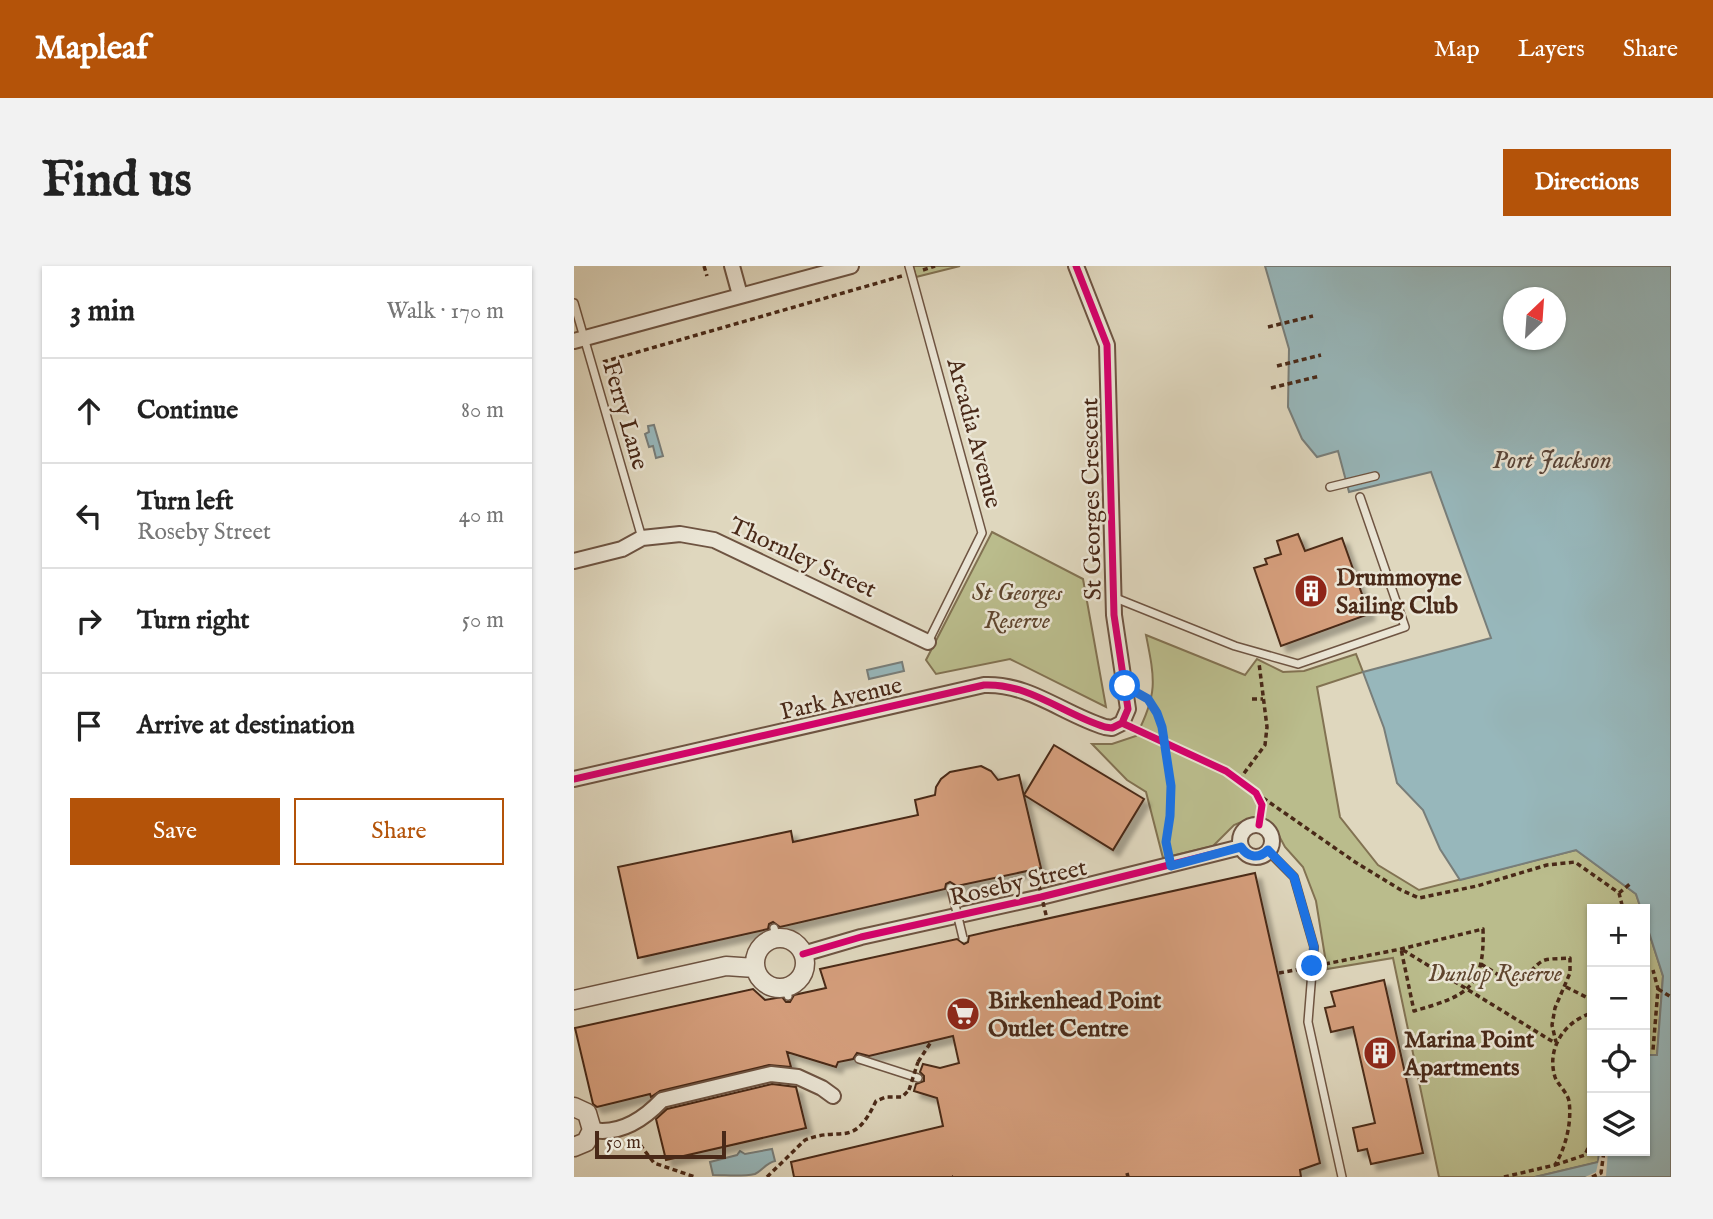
<!DOCTYPE html>
<html lang="en">
<head>
<meta charset="utf-8">
<style>
	:root { --surface:#fff; --page:#f2f2f2; --text:#222; --muted:#767676; --line:#e0e0e0; --accent:#b45309 }
	body { margin:0; font-family:"IM FELL English",serif; background:var(--page); color:var(--text) }
	.controls { position:absolute; right:21px; bottom:21px; display:grid; overflow:hidden; border-radius:0px; box-shadow:0 2px 5px #0004 }
	.controls button { width:63px; height:63px; display:grid; place-items:center; padding:0; border:0; border-bottom:2px solid var(--line); background:var(--surface); color:var(--text); font:35px sans-serif }
	.compass { position:absolute; left:929px; top:21px; width:63px; height:63px; border-radius:50%; background:var(--surface); box-shadow:0 2px 5px #0004; rotate:25deg }
	.scale { position:absolute; left:21px; bottom:18px; width:131px; box-sizing:border-box; padding-left:7px; border:4px solid #492918; border-top:0; font-size:19px; line-height:24px; white-space:nowrap; color:#492918; -webkit-text-stroke:5px #eae5d5; paint-order:stroke }
	.stop { position:absolute; width:21px; height:21px; margin:-16px; border:5px solid #1a73e8; border-radius:50%; background:#fff }
	.stop.end { background:#1a73e8; border-color:#fff; box-shadow:0 2px 7px #0008 }
	.list { margin:0; padding:0; list-style:none }
	h2 { display:flex; justify-content:space-between; align-items:center; height:91px; margin:0; padding:0 28px; font-size:30px }
	h2 small { font-size:23px; font-weight:400; color:var(--muted) }
	.list li { display:grid; grid-template-columns:46px 1fr auto; gap:21px; align-items:center; box-sizing:border-box; height:105px; padding:0 28px; border-top:2px solid var(--line) }
	.list b { display:block; font-size:26px; white-space:nowrap }
	.list p { margin:0; font-size:23px; white-space:nowrap; color:var(--muted) }
	.list em { font-size:23px; font-style:normal; color:var(--muted) }
	.actions { display:flex; gap:14px; padding:21px 28px }
	.actions a { flex:1; padding:16px 0; border:2px solid var(--accent); border-radius:0px; text-align:center; font-size:24px; color:var(--accent) }
	.actions .main { background:var(--accent); color:#fff }
	.icon { flex:none; width:38px; height:38px; fill:none; stroke:currentColor; stroke-width:2; stroke-linecap:round; stroke-linejoin:round }
	.map { position:relative; flex:none; width:1097px; height:911px; overflow:hidden; border-radius:0px }
	header { display:flex; align-items:center; gap:42px; box-sizing:border-box; height:98px; padding:0 35px; background:var(--accent); color:#fff }
	header strong { font-size:33px }
	nav { display:flex; gap:38px; margin-inline-start:auto; font-size:24px }
	.intro { display:flex; align-items:center; justify-content:space-between; box-sizing:border-box; height:168px; padding:0 42px }
	h1 { margin:0; font-size:49px }
	.button { padding:18px 32px; border-radius:0px; background:var(--accent); color:#fff; font-size:24px; font-weight:700 }
	main { display:flex; gap:42px; padding:0 42px }
	aside { flex:1; background:var(--surface); border-radius:0px; box-shadow:0 2px 5px #0004 }
	.map>svg:first-child { display:block }
	.green { fill:#babc8c; stroke:#827252; stroke-width:2 }
	.water { fill:#97b7bb; stroke:#787e7a; stroke-width:2; fill-rule:evenodd }
	.pier { fill:#dfd7be }
	.building { fill:#d59e7b; stroke:#492918; stroke-width:2; filter:url(#shadow) }
	.lines { fill:none; stroke-linecap:round; stroke-linejoin:round }
	.service-casing { stroke:#6e5442; stroke-width:10 }
	.minor-casing { stroke:#6e5442; stroke-width:18 }
	.tertiary-casing { stroke:#6e5442; stroke-width:21 }
	.path { stroke:#492918; stroke-width:3.5; stroke-dasharray:5 3.5; stroke-linecap:butt }
	.service { stroke:#eae5d5; stroke-width:7 }
	.minor { stroke:#eae5d5; stroke-width:14 }
	.tertiary { stroke:#eae5d5; stroke-width:18 }
	.service-bridge-casing { stroke:#6e5442; stroke-width:10; stroke-linecap:butt }
	.path-bridge { stroke:#492918; stroke-width:3.5; stroke-dasharray:5 3.5; stroke-linecap:butt }
	.service-bridge { stroke:#eae5d5; stroke-width:7 }
	.cycleway-casing { stroke:#eae5d5; stroke-width:11 }
	.cycleway { stroke:#d6006c; stroke-width:7 }
	.route { stroke:#1a73e8; stroke-width:9 }
	.labels { text-anchor:middle; stroke-width:5; stroke-linejoin:round; paint-order:stroke }
	.street-label { font-size:24px; fill:#492918; stroke:#eae5d5 }
	.poi-label { font-size:24px; font-weight:bold; fill:#492918; stroke:#eae5d5; text-anchor:start }
	.park-label { font-size:24px; font-style:italic; fill:#60462f; stroke:#eae5d5 }
	.water-label { font-size:26px; font-style:italic; fill:#594539; stroke:#eae5d5 }
</style>
</head>
<body>
<header>
<strong>Mapleaf</strong>
<nav><a>Map</a><a>Layers</a><a>Share</a></nav>
</header>
<div class="intro"><h1>Find us</h1><a class="button">Directions</a></div>
<main>
<aside>
<h2>3 min<small>Walk · 170 m</small></h2>
<ul class="list">
<li><svg class="icon" aria-label="ahead" viewBox="0 0 24 24"><path d="M12 20V5M6 11l6-6 6 6"/></svg><div><b>Continue</b></div><em>80 m</em></li>
<li><svg class="icon" aria-label="left" viewBox="0 0 24 24"><path d="M17 20v-9H6M10 6l-5 5 5 5"/></svg><div><b>Turn left</b><p>Roseby Street</p></div><em>40 m</em></li>
<li><svg class="icon" aria-label="right" viewBox="0 0 24 24"><path d="M7 20v-9h11M14 6l5 5-5 5"/></svg><div><b>Turn right</b></div><em>50 m</em></li>
<li><svg class="icon" aria-label="arrive" viewBox="0 0 24 24"><path d="M6 21V4h12l-3 4 3 4H6"/></svg><div><b>Arrive at destination</b></div></li>
</ul>
<div class="actions"><a class="main">Save</a><a>Share</a></div>
</aside>
<div class="map">
<svg width="1097" height="911" viewBox="0 0 1097 911">
	<defs>
		<filter id="shadow"><feDropShadow dx="6" dy="6" stdDeviation="2" flood-color="#0004"/></filter>
	</defs>
	<rect width="100%" height="100%" fill="#dfd7be"/>
	<filter id="stains"><feTurbulence type="fractalNoise" baseFrequency=".00286" numOctaves="4"/><feColorMatrix values="0 0 0 0 .2 0 0 0 0 .09 0 0 0 0 .02 0 0 0 .5 -.17"/></filter>
	<radialGradient id="worn" r=".72"><stop offset=".6" stop-color="#630" stop-opacity="0"/><stop offset="1" stop-color="#630" stop-opacity=".3"/></radialGradient>
	<path class="green" d="M339 0H386L342 11Z
		M418 266 509 313 532 441 436 393 362 408 352 394Z
		M572 369 671 409 683 393 709 406 730 405 782 388 789 406 743 421 766 551 804 599 845 624 1002 584 1062 628 1067 643H1018V885H1025V896L961 911H865L819 692 753 703 742 635 729 601 711 581 703 566 693 554 679 551 660 559 639 580 589 592 572 526 553 514 518 478H538L562 470C584 428 581 414 572 369Z
		M1071 654 1089 710 1083 790 1071 789Z"/>
	<path class="water" d="M691 0H1097V911H961L1024 896 1025 885H1071V789H1083L1089 710 1071 654V643H1067L1062 628 1002 584 886 614 866 583 849 544 823 517 810 462 789 406 917 372 857 206 775 226 764 185 743 191 728 173 714 141 715 83ZM940 32H982V74H940Z
		M80 159 89 190 82 192 79 180 75 181 71 168 75 166 74 160Z
		M328 396 330 405 295 413 293 404Z
		M198 883 201 895C192 897 189 904 181 908 167 911 153 909 139 909L136 896 163 889 166 885 171 888Z"/>
	<path class="pier" d="M1027 885H1034L1032 910 1011 911 1022 906Z"/>
	<path class="building" d="M724 268 731 285 768 272 795 348 707 380 680 302 693 298 691 293 707 288 703 275Z
		M480 479 570 533 539 584 450 529Z
		M407 500 417 505 424 514 445 509 467 602 383 620 376 616 372 618 371 623 206 661 199 656 195 658 194 663 64 692 44 601 217 565 219 576 344 549 341 534 361 529 362 521 367 513 376 506Z
		M681 607 746 897 726 904 727 911H220L217 896 369 860 363 832 340 825 342 818 350 815V810L346 806 349 798 366 802 385 797 379 770 295 790 283 787 279 793 264 796 262 801 213 786 217 801 195 799 86 825 77 831 76 828 23 841 19 838 1 762 179 723 191 734 208 731 212 736H216L220 729 252 722 246 703 383 673 390 678 394 676 395 670 417 665Z
		M810 714 849 887 797 898 793 883 784 885 779 862 801 857 779 761 757 766 751 742 761 740 757 726Z
		M198 818 222 821 232 862 92 894 82 853 93 843Z"/>
	<g class="lines">
		<defs>
			<path id="service" d="M335 0 408 267 354 376
				M0 37 68 272
				M756 221 801 210
				M539 331 661 380 724 398 831 361 786 231
				M694 585 720 611 740 681 734 756 768 911
				M200 662 203 672
				M212 721 214 730
				M285 793 344 812"/>
			<path id="minor" d="M158 0 166 29
				M0 75 277 0
				M0 295 48 283 68 272 106 268 140 274 354 376
				M0 513 410 419C455 417 489 448 531 461L538 462 548 457 554 443 540 349 533 79 502 0
				M666 575a16 16 0 1 1 32 0a16 16 0 1 1-32 0Z
				M229 688 287 671 467 631 667 581
				M18 864C46 869 69 854 88 834L197 808 224 811 248 822 259 830"/>
			<path id="tertiary" d="M181 697a25 25 0 1 1 50 0a25 25 0 1 1-50 0Z
				M0 734 152 700 181 702
				M0 841 13 847 18 864 12 876 0 881"/>
		</defs>
		<use href="#service" class="service-casing"/>
		<use href="#minor" class="minor-casing"/>
		<use href="#tertiary" class="tertiary-casing"/>
		<path class="path" d="M130 0 133 10
			M349 4 361 0
			M694 61 739 50
			M29 96 328 10
			M703 100 747 89
			M697 122 746 110
			M568 429C596 445 598 518 596 547 595 560 591 572 594 585
			M678 433H689
			M665 514 691 479 693 461 685 397
			M682 527 781 596 827 624 845 632 903 620 973 599 1001 596 1045 627 1049 643
			M1045 627 1057 617
			M829 684 981 777
			M751 698 827 683 909 663C911 723 892 730 840 745L827 683
			M907 698 928 711 944 717C953 711 963 696 971 694 979 692 988 693 996 692V707L981 742 978 759 982 776
			M705 707 727 703
			M992 721 1018 734
			M1084 723 1097 731
			M1071 783 1079 784 1084 723 1079 704
			M1071 794H1077
			M344 796 357 776
			M61 872 80 897 121 911
			M981 899 1011 889 1015 880 1018 858
			M553 907 554 911
			M193 911 231 874C268 859 279 884 302 835L312 831H328L335 824
			M378 911H379
			M930 911 981 899C992 881 998 856 995 835 993 826 984 819 981 811 972 782 991 755 1018 747
			M1018 911 1027 907 1030 885"/>
		<use href="#service" class="service"/>
		<use href="#minor" class="minor"/>
		<use href="#tertiary" class="tertiary"/>
		<defs>
			<path id="service-bridge" d="M377 622 389 672"/>
		</defs>
		<use href="#service-bridge" class="service-bridge-casing"/>
		<path class="path-bridge" d="M461 603 473 653
			M335 824 344 796"/>
		<use href="#service-bridge" class="service-bridge"/>
		<defs>
			<path id="cycleway" d="M548 457 652 505 682 527 688 539 685 559
				M0 513 410 419C455 417 489 448 531 461L538 462 548 457 554 443 540 349 533 79 502 0
				M229 688 287 671 467 631 667 581"/>
		</defs>
		<use href="#cycleway" class="cycleway-casing"/>
		<use href="#cycleway" class="cycleway"/>
	</g>
	<g class="lines">
		<path class="route" d="M551 420 574 433 583 447 588 461 597 520 596 550 592 576 597 600 667 581C674 592 685 593 694 584L720 611 740 681 738 700"/>
	</g>
	<defs>
		<symbol id="building-disc" viewBox="-11 -11 22 22"><circle r="9.5" fill="#8f2418" stroke="#eae5d5"/><path d="M-4-6H4V6H1V3H-1V6H-4ZM-2.5-4.3h1.7v1.8h-1.7ZM.8-4.3h1.7v1.8H.8ZM-2.5-1h1.7V.8h-1.7ZM.8-1h1.7V.8H.8Z" fill="#fff"/></symbol>
		<symbol id="supermarket-disc" viewBox="-11 -11 22 22"><circle r="9.5" fill="#8f2418" stroke="#eae5d5"/><path d="M-6-5.5h2.5l.6 2H6L4.5 2H-2.5L-4.4-4H-6ZM-1.5 3.2a1.3 1.3 0 1 0 .1 0ZM3 3.2a1.3 1.3 0 1 0 .1 0Z" fill="#fff"/></symbol>
	</defs>
	<g fill-rule="evenodd">
		<use href="#building-disc" x="718" y="306" width="38" height="38"/>
		<use href="#supermarket-disc" x="370" y="729" width="38" height="38"/>
		<use href="#building-disc" x="787" y="768" width="38" height="38"/>
	</g>
	<g class="labels">
		<g class="street-label">
			<text transform="translate(52 149) rotate(74)" y="8">Ferry Lane</text>
			<text transform="translate(401 167) rotate(75)" y="8">Arcadia Avenue</text>
			<text transform="translate(517 233) rotate(-91)" y="8">St Georges Crescent</text>
			<text transform="translate(229 291) rotate(25)" y="8">Thornley Street</text>
			<text transform="translate(267 432) rotate(-13)" y="8">Park Avenue</text>
			<text transform="translate(444 616) rotate(-13)" y="8">Roseby Street</text>
		</g>
		<g class="poi-label">
			<text x="762" y="319">Drummoyne<tspan x="762" dy="28">Sailing Club</tspan></text>
			<text x="414" y="742">Birkenhead Point<tspan x="414" dy="28">Outlet Centre</tspan></text>
			<text x="830" y="781">Marina Point<tspan x="830" dy="28">Apartments</tspan></text>
		</g>
		<g class="park-label">
			<text x="443" y="334">St Georges<tspan x="443" dy="28">Reserve</tspan></text>
			<text x="921" y="715">Dunlop Reserve</text>
		</g>
		<g class="water-label">
			<text x="978" y="202">Port Jackson</text>
		</g>
	</g>
	<rect width="100%" height="100%" filter="url(#stains)"/>
	<rect width="100%" height="100%" fill="url(#worn)"/>
</svg>
<div class="controls">
<button>+</button>
<button>−</button>
<button><svg class="icon" aria-label="locate" viewBox="0 0 24 24"><circle cx="12" cy="12" r="6"/><path d="M12 2v4M12 18v4M2 12h4M18 12h4"/></svg></button>
<button><svg class="icon" aria-label="layers" viewBox="0 0 24 24"><path d="M12 4l9 5-9 5-9-5zM3 14l9 5 9-5"/></svg></button>
</div>
<svg class="compass" viewBox="-18 -18 36 36"><path d="M0-13l5 13h-10z" fill="#e53935"/><path d="M0 13l5-13h-10z" fill="#767676"/></svg>
<div class="scale">50 m</div>
<div class="stop" style="left:551px;top:420px"></div>
<div class="stop end" style="left:738px;top:700px"></div>
</div>
</main>
</body>
</html>
